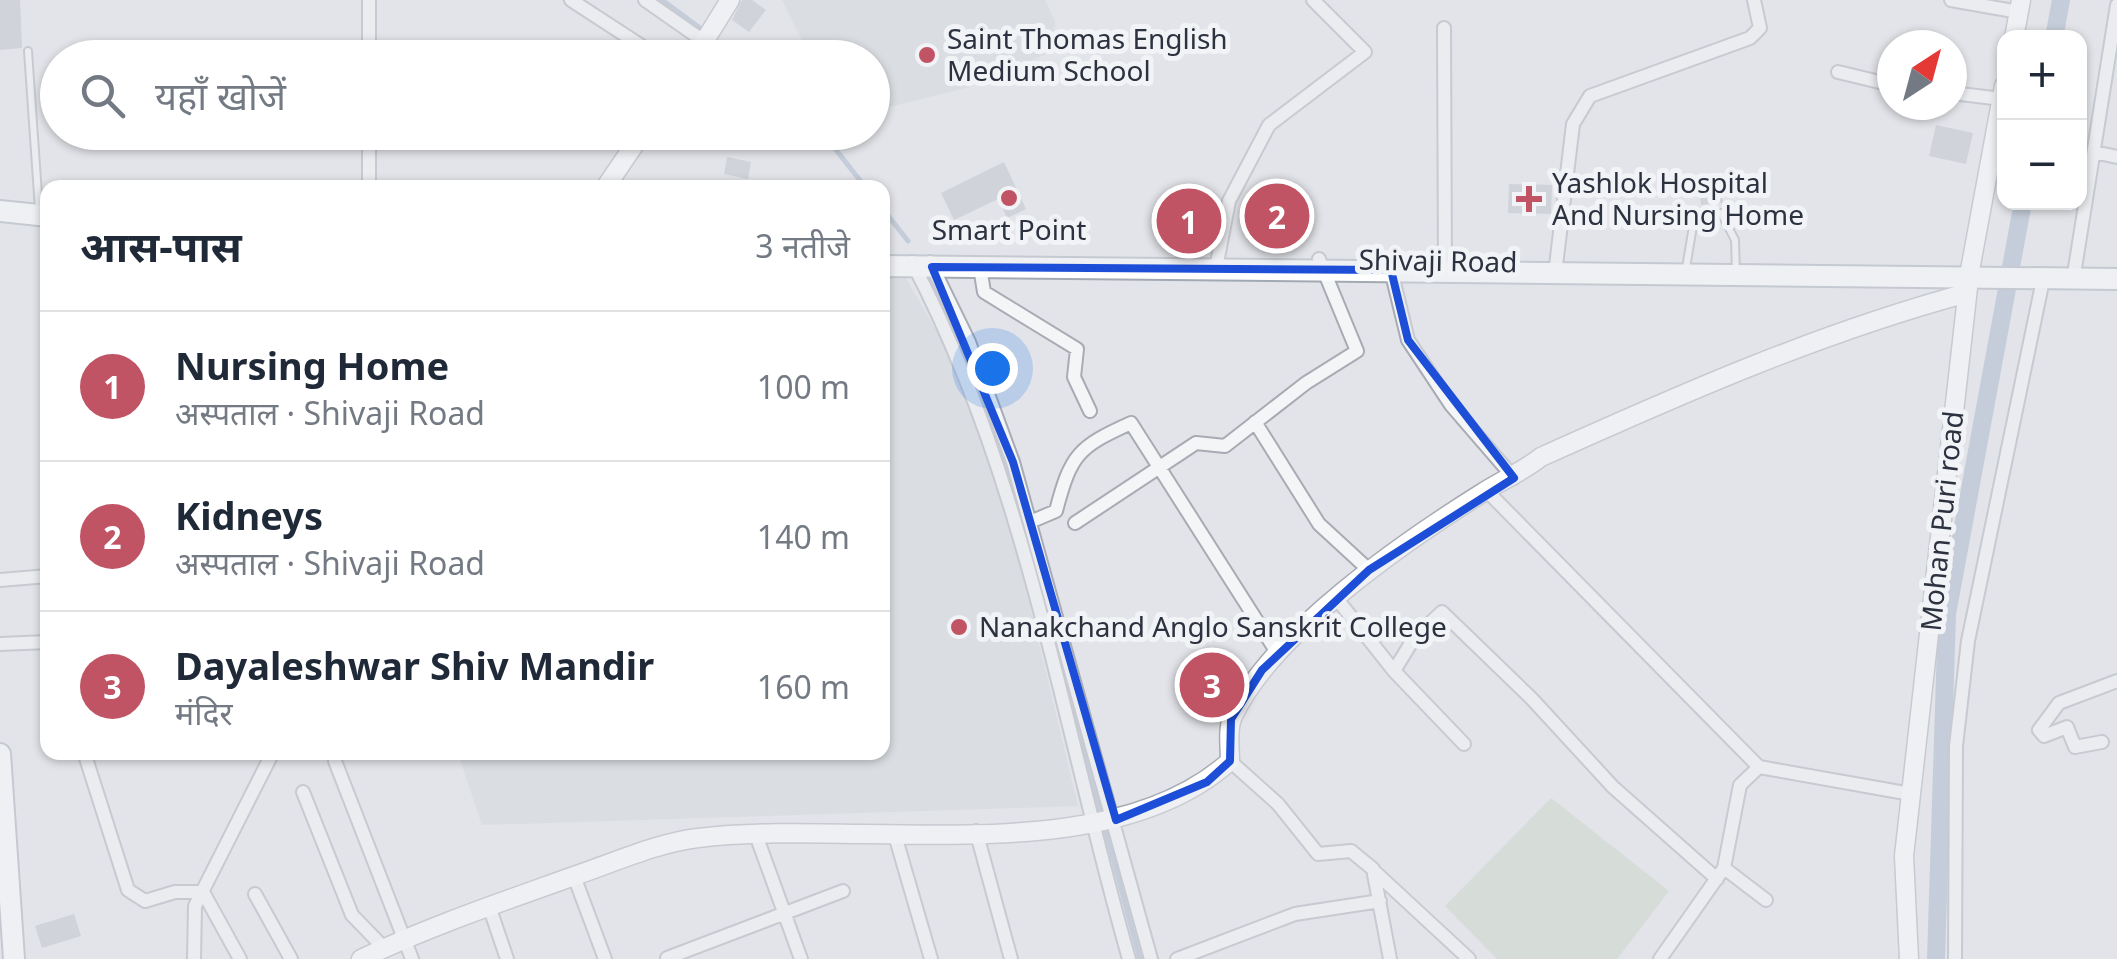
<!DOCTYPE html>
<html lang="hi">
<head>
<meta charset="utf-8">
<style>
	:root { --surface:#fff; --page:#f6f6f7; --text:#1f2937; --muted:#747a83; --line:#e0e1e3; --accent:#c05464 }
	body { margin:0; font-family:"Noto Sans","Noto Sans Devanagari",sans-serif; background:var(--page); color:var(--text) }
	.controls { position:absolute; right:30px; top:30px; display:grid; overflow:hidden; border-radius:20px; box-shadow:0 2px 8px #0004 }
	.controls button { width:90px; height:90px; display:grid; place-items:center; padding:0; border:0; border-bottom:2px solid var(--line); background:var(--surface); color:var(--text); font:50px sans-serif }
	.compass { position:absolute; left:1877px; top:30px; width:90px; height:90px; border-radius:50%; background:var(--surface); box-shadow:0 2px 8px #0004; rotate:36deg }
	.you { position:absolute; left:992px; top:368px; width:35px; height:35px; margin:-25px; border:8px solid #fff; border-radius:50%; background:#1a73e8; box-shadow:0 0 0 15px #1a73e833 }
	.badge { display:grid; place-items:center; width:65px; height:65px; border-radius:50%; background:var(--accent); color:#fff; font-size:32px; font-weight:700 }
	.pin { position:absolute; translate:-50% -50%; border:5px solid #fff; box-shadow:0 2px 10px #0006 }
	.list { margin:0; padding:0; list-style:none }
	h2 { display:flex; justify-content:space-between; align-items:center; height:130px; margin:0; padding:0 40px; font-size:42px }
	h2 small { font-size:32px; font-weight:400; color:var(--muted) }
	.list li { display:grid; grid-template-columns:65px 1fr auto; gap:30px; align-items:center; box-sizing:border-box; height:150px; padding:0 40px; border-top:2px solid var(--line) }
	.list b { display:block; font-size:38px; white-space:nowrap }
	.list p { margin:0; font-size:32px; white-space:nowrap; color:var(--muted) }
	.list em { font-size:32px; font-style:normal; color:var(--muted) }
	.icon { flex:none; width:55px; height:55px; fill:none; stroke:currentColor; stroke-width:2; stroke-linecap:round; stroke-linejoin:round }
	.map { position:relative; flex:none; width:2117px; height:959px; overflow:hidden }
	.search { position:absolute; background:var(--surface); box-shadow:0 2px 8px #0004; left:40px; top:40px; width:850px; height:110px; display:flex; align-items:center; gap:25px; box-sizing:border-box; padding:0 35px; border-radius:55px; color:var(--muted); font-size:38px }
	.panel { position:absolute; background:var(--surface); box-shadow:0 2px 8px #0004; left:40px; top:180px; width:850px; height:580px; border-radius:20px }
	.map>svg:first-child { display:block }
	.built { fill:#d0d4da }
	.green { fill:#c7d2c4 }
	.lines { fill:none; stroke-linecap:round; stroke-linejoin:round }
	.stream { stroke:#a1b2c5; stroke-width:5 }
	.canal { stroke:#a1b2c5; stroke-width:18 }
	.building { fill:#babec5 }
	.lane-casing { stroke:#a8abb3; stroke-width:10 }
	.street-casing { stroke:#a8abb3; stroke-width:16 }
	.secondary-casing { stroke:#a8abb3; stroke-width:21 }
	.primary-casing { stroke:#a2a9b3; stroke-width:24 }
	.lane { stroke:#f4f5f7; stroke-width:6 }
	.street { stroke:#f4f5f7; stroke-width:12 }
	.secondary { stroke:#fff; stroke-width:18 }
	.primary { stroke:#fff; stroke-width:20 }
	.marked { fill:none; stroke:#1d4ed8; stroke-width:8; stroke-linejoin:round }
	.poi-dot { fill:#c05464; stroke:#f1f3f6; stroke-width:4 }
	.labels { text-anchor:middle; stroke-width:10; stroke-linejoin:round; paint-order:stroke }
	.poi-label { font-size:28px; fill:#2c323f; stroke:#f1f3f6; text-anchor:start }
	.street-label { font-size:28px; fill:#2c323f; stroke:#f1f3f6 }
</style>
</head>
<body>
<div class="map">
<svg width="2117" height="959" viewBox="0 0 2117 959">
	<rect width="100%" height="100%" fill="#e2e4e9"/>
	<path class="built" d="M782 0H1045L1055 22 1051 52 966 88 873 111 872 58 810 57Z
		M883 272 903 273 952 358 1005 501 1078 806 482 825 458 753 882 752Z"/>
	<path class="green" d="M1551 798 1669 891 1617 959H1497L1445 906Z"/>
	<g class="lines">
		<path class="stream" d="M662 0 704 31
			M712 38 737 58
			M822 132 866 188
			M882 208 908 241
			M931 285 979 386
			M995 430 1021 520
			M1068 695 1101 814
			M1104 825 1140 959"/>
		<path class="canal" d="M2054 38 2061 0
			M1936 959 1947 614 2023 202"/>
	</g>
	<path class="building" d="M0 0H20L22 48 0 50Z
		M742 0H752L766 10 749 32 732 20Z
		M1936 125 1973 133 1966 164 1929 156Z
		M727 157 751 162 748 179 724 174Z
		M1004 162 1026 209 1007 218 998 199 954 220 941 193Z
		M1509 184 1552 185 1551 214 1508 213Z
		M1721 184 1723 203 1701 205 1699 186Z
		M1255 191H1294L1295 226H1256Z
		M74 914 81 936 42 948 35 926Z"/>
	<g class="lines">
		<defs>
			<path id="lane" d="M28 51 39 209
				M1686 268 1694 220 1702 212 1721 213 1735 240 1736 273"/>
			<path id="street" d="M369 0V58
				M571 0 660 58
				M645 0 705 42
				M1951 0 2019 12
				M1444 28 1445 271
				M1838 72 1892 85
				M1952 93 2002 99
				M2094 152 2117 157
				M369 188V132
				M912 262C1026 479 1062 725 1129 959
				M930 262 969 342 1013 462 1151 959
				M980 267 984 292 1077 349 1074 377 1090 411
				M1216 268 1229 201 1269 125 1365 52 1313 0
				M2075 268 2117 5
				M1391 270 1408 340 1451 405 1514 478
				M1555 274 1573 124 1590 96 1750 38 1760 28 1754 0
				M1255 422 1319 524 1369 570
				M1486 490 1759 767 1911 794
				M1030 522 1056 511C1071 454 1078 447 1131 423L1278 654
				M1075 523 1196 443 1225 446 1306 383 1357 351 1319 259
				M0 580 48 576
				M1337 599 1394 671 1414 638 1442 612 1532 699 1613 787 1717 879
				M0 644 48 642
				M1394 671 1464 744
				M2102 742 2075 747 2067 727 2044 736 2039 730 2059 703 2117 681
				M84 752 128 890 145 901 175 892H203L240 959
				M335 761 412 959
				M1230 761 1278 804 1318 854 1351 851 1373 869 1390 959
				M303 792 352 915 386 950
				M976 831 1011 959
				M894 832 931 959
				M756 835 801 959
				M1724 868 1766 900
				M1374 871 1469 959
				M574 876 605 959
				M255 894 291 959
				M489 906 507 959
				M667 958 843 891
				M194 959 195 906 273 752
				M1177 959 1295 914 1380 901
				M1660 959 1724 868 1740 785 1759 767
				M1955 959 1956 746 1968 641 2044 275"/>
			<path id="secondary" d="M2014 38 2021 0
				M694 58 730 0
				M605 188 643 132
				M361 959C430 926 502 902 574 876 613 863 656 843 698 838 857 818 1105 874 1230 761 1230 747 1227 728 1233 716 1273 632 1404 542 1482 493 1502 480 1522 472 1541 457 1681 394 1819 333 1967 293
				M1909 959 1904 856 1970 270 2004 86"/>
			<path id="primary" d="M0 211 48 216
				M882 266 2117 279
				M0 754 14 959"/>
		</defs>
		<use href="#lane" class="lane-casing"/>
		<use href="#street" class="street-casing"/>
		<use href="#secondary" class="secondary-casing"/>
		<use href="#primary" class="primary-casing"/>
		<use href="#lane" class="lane"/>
		<use href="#street" class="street"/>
		<use href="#secondary" class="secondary"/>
		<use href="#primary" class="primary"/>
	</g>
	<path d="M0 0H2117V959H0ZM932 267 1391 270 1408 340 1514 478 1369 570 1262 670 1231 719 1230 761 1207 782 1116 820 1013 462Z" fill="#e2e4e9" fill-opacity=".55" fill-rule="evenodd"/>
	<path class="marked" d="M932 267 1391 270 1408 340 1514 478 1369 570 1262 670 1231 719 1230 761 1207 782 1116 820 1013 462Z"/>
	<g class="poi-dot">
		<circle cx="927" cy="55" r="10"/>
		<circle cx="1009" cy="198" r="10"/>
		<path d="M1524 184h10v10h10v10h-10v10h-10v-10h-10v-10h10z"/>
		<circle cx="959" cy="627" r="10"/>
	</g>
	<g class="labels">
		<g class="poi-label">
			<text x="947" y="49">Saint Thomas English<tspan x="947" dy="32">Medium School</tspan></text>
			<text x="1552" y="193">Yashlok Hospital<tspan x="1552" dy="32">And Nursing Home</tspan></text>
			<text x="1009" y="240" text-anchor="middle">Smart Point</text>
			<text x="979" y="637">Nanakchand Anglo Sanskrit College</text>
		</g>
		<g class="street-label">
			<text transform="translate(1438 261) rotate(1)" y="10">Shivaji Road</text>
			<text transform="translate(1942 521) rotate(-84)" y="10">Mohan Puri road</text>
		</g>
	</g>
</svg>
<div class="controls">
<button>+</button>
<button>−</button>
</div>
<svg class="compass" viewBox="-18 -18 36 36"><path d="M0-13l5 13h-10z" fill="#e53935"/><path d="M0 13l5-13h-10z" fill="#747a83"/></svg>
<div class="you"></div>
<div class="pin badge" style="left:1189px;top:221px">1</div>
<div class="pin badge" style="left:1277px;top:216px">2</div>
<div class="pin badge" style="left:1212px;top:685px">3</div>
<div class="search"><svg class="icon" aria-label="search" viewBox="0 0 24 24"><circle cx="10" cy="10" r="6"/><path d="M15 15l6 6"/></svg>यहाँ खोजें</div>
<section class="panel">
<h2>आस-पास<small>3 नतीजे</small></h2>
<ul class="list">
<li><span class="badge">1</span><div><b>Nursing Home</b><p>अस्पताल · Shivaji Road</p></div><em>100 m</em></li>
<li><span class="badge">2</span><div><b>Kidneys</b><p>अस्पताल · Shivaji Road</p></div><em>140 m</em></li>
<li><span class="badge">3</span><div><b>Dayaleshwar Shiv Mandir</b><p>मंदिर</p></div><em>160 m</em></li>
</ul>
</section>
</div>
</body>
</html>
